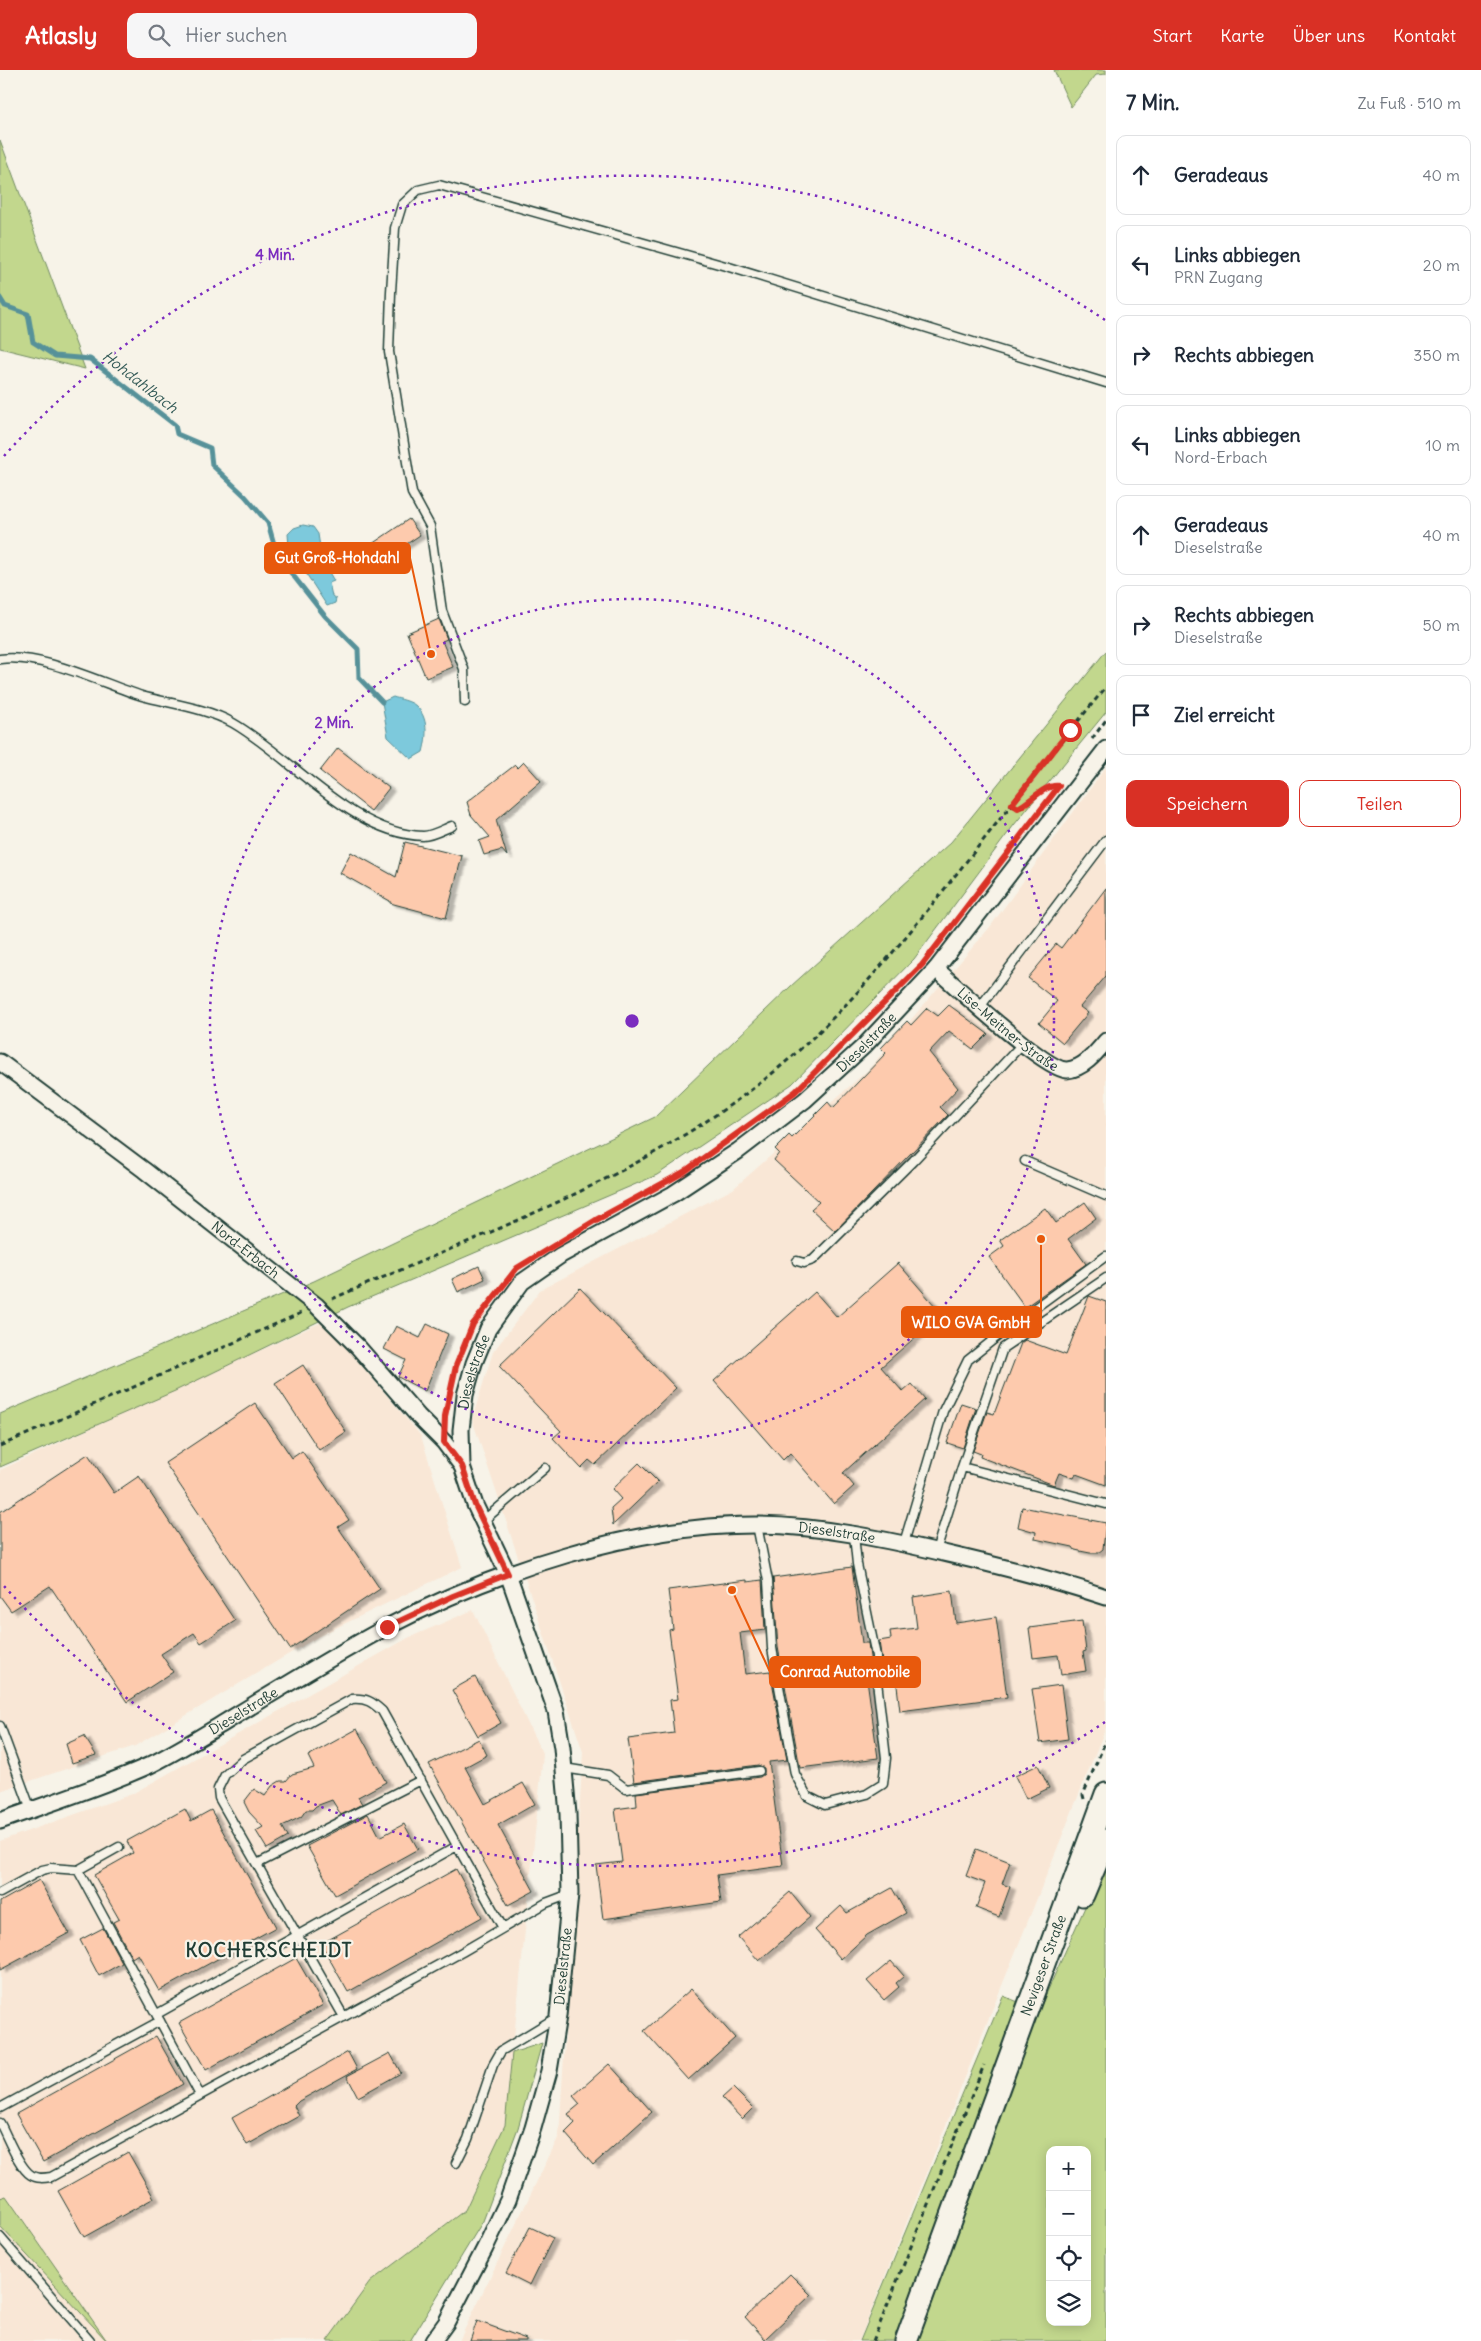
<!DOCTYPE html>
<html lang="de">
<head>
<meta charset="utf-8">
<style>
	:root { --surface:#fff; --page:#f6f6f7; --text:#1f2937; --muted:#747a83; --line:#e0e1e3; --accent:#d93025 }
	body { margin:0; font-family:Delius,sans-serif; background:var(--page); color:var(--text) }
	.controls { position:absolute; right:15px; bottom:15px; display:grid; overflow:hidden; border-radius:10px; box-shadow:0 2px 12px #0003 }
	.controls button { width:45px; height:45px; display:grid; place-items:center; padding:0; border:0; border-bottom:1px solid var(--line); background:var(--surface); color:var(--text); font:25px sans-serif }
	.stop { position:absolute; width:15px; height:15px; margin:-11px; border:4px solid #d93025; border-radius:50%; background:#fff }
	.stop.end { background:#d93025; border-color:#fff; box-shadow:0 1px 5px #0008 }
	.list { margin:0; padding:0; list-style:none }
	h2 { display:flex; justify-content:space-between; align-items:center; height:65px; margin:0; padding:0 20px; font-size:21px }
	h2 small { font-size:16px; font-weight:400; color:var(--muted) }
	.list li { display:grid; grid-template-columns:32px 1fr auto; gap:15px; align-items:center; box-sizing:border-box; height:80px; margin:0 10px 10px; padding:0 10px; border:1px solid var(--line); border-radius:10px }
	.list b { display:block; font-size:19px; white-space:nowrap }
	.list p { margin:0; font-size:16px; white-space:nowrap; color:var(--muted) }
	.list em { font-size:16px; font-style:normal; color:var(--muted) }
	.actions { display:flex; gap:10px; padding:15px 20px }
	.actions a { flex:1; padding:11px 0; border:1px solid var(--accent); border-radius:10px; text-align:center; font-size:18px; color:var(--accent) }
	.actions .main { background:var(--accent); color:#fff }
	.icon { flex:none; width:28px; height:28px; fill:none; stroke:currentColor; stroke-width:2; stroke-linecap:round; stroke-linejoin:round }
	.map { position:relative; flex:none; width:1106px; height:2271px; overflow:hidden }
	header { display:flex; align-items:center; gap:30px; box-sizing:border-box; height:70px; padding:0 25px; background:var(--accent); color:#fff }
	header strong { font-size:24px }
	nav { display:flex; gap:28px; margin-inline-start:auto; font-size:18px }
	.search { width:350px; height:45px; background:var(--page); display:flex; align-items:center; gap:12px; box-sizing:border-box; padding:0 18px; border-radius:10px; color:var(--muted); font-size:19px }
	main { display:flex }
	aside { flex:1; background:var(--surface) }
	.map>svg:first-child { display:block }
	.built { fill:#f9e7d6 }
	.green { fill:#c2d78d; stroke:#708a60; fill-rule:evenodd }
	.water { fill:#7dc9dc; stroke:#579199 }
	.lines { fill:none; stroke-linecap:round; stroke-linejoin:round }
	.stream { stroke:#579199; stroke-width:5 }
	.building { fill:#fdcaad; stroke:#1f3d34; filter:url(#shadow) }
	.service-casing { stroke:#1f3d34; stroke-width:11 }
	.minor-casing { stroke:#1f3d34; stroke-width:19 }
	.secondary-casing { stroke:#1f3d34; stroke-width:25 }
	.path { stroke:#1f3d34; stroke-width:3; stroke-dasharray:5 4; stroke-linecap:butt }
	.service { stroke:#f7f3e8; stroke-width:8 }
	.minor { stroke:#f7f3e8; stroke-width:15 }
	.secondary { stroke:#f7f3e8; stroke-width:21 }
	.route { stroke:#d93025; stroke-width:6 }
	.ring { fill:none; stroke:#7b2cbf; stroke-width:2.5; stroke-dasharray:2.5 5 }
	.labels { text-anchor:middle; stroke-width:4.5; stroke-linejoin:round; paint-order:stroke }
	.street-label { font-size:14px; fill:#1f3d34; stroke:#f7f3e8 }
	.water-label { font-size:15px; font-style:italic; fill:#325956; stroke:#f7f3e8 }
	.district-label { font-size:19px; font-weight:bold; letter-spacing:1px; fill:#1f3d34; stroke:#f7f3e8 }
	.centre { fill:#7b2cbf; stroke:#f7f3e8; stroke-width:2.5 }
	.ring-label { font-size:15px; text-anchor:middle; font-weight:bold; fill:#7b2cbf; stroke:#f7f3e8; stroke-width:4.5; stroke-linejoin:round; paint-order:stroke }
	.leader { fill:none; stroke:#e8590c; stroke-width:2 }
	.callout-dot { fill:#e8590c; stroke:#f7f3e8; stroke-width:2 }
	.callout { fill:#e8590c; stroke:#e8590c; stroke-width:2 }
	.callout-label { font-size:15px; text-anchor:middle; font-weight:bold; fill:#fff }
</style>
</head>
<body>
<header>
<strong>Atlasly</strong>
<div class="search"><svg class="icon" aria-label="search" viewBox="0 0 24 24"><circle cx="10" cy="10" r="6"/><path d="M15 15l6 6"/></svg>Hier suchen</div>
<nav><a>Start</a><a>Karte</a><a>Über uns</a><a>Kontakt</a></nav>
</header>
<main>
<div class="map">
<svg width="1106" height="2271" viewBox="0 0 1106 2271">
	<defs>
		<filter id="shadow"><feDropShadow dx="5.5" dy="3" stdDeviation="1" flood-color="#0004"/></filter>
	</defs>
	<rect width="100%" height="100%" fill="#f7f3e8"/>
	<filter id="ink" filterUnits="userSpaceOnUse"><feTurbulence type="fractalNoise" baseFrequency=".02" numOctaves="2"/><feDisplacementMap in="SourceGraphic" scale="10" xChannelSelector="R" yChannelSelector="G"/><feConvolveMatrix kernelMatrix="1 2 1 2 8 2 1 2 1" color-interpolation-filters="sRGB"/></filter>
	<g filter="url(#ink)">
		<path class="built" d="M1106 697V1657L859 2271H459L559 2066 583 1682 472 1349 493 1282 540 1220 733 1119 868 1000 990 857Z
			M324 1251 421 1366 462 1497 319 1566 135 1676 0 1721V1400Z
			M473 1540 543 1685 505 2055 465 2140 370 2212 327 2271H0V1771L132 1724 408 1568Z"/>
		<path class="green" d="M1054 0H1106V4L1096 5 1071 37Z
			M0 70 85 299 0 278Z
			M1106 581V642L1014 755 914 889 792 1014 657 1105 348 1237 175 1321 0 1397V1344L314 1211 655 1047 791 916 951 772Z
			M1106 1790V2271H860L1003 1926 1039 1940ZM1050 2080H1087V2252H1050Z
			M542 1973 518 2058 483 2151 410 2271H327L370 2212 465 2140 505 2055 512 1983Z
			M6 2126 107 2271 0 2156V2128Z"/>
		<path class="water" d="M303 455 313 457 318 464 322 490 334 511 329 513 332 526 336 529 335 533 327 536 289 477 288 464 294 458Z
			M393 627C399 629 411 631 416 636 429 648 427 666 423 682L411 689 388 667 382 632Z"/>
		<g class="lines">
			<path class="stream" d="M0 228 5 236 28 244 33 272 55 286 90 289 175 355 177 364 210 378 212 395 245 426 268 453 277 485 325 546 358 579 359 608 382 632"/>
		</g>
		<path class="building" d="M409 449 420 465 380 492 369 476Z
			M439 549 447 569 442 571 453 597 426 608 407 563Z
			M338 678 389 718 371 741 320 701Z
			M524 692 541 711 496 750 507 786 502 780 484 785 479 771 490 767 471 745 467 732 515 695 518 698Z
			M405 772 462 786 446 848 390 833V831L340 803 351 782 396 807Z
			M1106 818V906L1080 937 1088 943 1063 973 1039 953 1057 931 1028 908 1056 874 1061 878Z
			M949 935 988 964 973 979 949 961 929 982 958 1018 940 1037 948 1045 835 1161 811 1139 819 1132 774 1090 779 1083 775 1079 789 1065 792 1068 828 1032 833 1038 886 983 881 978 907 951 911 955 927 938 938 946Z
			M1085 1132 1096 1148 1068 1169 1086 1194 1025 1237 989 1187 1004 1176 1000 1170 1045 1138 1056 1153Z
			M898 1193 942 1244 881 1297 903 1322 912 1314 925 1329 843 1403 854 1416 834 1434 790 1383 783 1390 714 1311 815 1222 837 1247Z
			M479 1196 485 1209 458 1222 452 1209Z
			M580 1218 676 1318 595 1395 589 1390 581 1398 553 1368 561 1361 499 1296Z
			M1089 1226 1106 1232V1415L1076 1404 1074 1408 1059 1403 1054 1415 980 1387 981 1384 973 1381 987 1342 994 1344 1021 1273 1025 1270 1066 1285Z
			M427 1254 448 1264 425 1321 398 1307 406 1290 384 1279 396 1256 420 1268Z
			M303 1295 346 1362 319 1380 275 1313Z
			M255 1333 292 1388 302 1381 349 1450 338 1457 380 1519 290 1579 165 1393Z
			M961 1333 976 1338 963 1378 947 1373Z
			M88 1384 114 1423 139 1406 235 1551 201 1573 194 1563 161 1584 173 1602 127 1632 50 1516 11 1541 0 1526V1442Z
			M639 1393 658 1412 613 1455 611 1438 621 1429 612 1419Z
			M1022 1437 1106 1453 1103 1479 1098 1483H1090L1075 1480 1073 1477 1035 1469 1036 1462 1018 1457Z
			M852 1497 862 1573H868L870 1587V1594L865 1595 878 1688 800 1698 778 1577 773 1508Z
			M747 1510V1512L762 1510 765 1560 740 1563 745 1604 770 1601 787 1690 769 1692 783 1796 717 1805 721 1832 603 1849 596 1795 622 1792 615 1739 637 1736 636 1723 760 1707 764 1704V1698L758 1695 634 1712 628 1669 674 1663 670 1630 678 1629 669 1560 673 1559 668 1520Z
			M952 1521 956 1553 996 1547 1007 1627 900 1641 894 1591 882 1593 879 1571 891 1569 890 1561 917 1558 913 1527Z
			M1082 1551 1086 1581 1083 1582 1086 1601 1061 1605 1058 1585 1033 1588 1029 1558Z
			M475 1607 501 1653 478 1666 452 1620Z
			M1061 1615 1068 1669 1040 1673 1032 1619Z
			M357 1659 386 1712 358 1727 362 1734 341 1745 332 1730 316 1736 312 1740H306L301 1747 282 1756 288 1767 267 1779 256 1761 263 1757 249 1742 244 1732 254 1719 265 1726 272 1716 280 1711H286L292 1704 314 1698 308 1686Z
			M84 1666 96 1685 72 1693 66 1674Z
			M479 1669 487 1685 465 1697 485 1734 523 1713 535 1734 498 1755 534 1821 508 1835 429 1694Z
			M1038 1695 1049 1718 1026 1729 1015 1706Z
			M185 1739 191 1751 211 1740 276 1857 159 1921 138 1884 132 1888 113 1852 119 1849 94 1805 133 1783 127 1771Z
			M368 1744 380 1767 404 1754 418 1779 335 1825 307 1776Z
			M976 1779 1010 1792 1002 1814 1010 1817 999 1847 976 1838 985 1813 966 1806Z
			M456 1799 482 1847 348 1922 321 1874Z
			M39 1810 69 1863 0 1900V1832Z
			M892 1818 906 1843 867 1865 841 1889 815 1860 841 1836 847 1843Z
			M790 1822 810 1847 759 1891 738 1867Z
			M103 1858 122 1893 99 1906 80 1870Z
			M296 1888 323 1935 206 2000 179 1953Z
			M891 1891 904 1906 896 1913 899 1917 884 1930 867 1911Z
			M691 1919 735 1968 688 2010 644 1961Z
			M156 1966 183 2014 43 2092 16 2044Z
			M348 1982 357 1999 299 2031 294 2036 299 2046 247 2075 232 2048Z
			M390 1983 401 2003 358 2027 347 2006Z
			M609 1994 652 2042 593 2095 565 2063 575 2053 568 2044 580 2034 573 2026Z
			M733 2018 753 2038 742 2049 722 2028Z
			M128 2082 154 2128 84 2167 58 2121Z
			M530 2157 553 2168 530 2215 506 2203Z
			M790 2204 811 2225 765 2269 745 2247Z
			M477 2251 526 2269V2271H470Z"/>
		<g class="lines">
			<defs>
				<path id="service" d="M0 589C42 583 101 613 142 626 172 634 206 638 233 653 292 687 352 764 423 766 432 766 444 759 452 756
					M465 632 464 599 442 541 430 456 412 423 389 282 391 222 395 158 402 135 418 120 439 115 729 197 1106 313
					M980 937 1106 770
					M1025 1091 1106 1126
					M797 1191 804 1193 813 1190 913 1091 1023 973
					M962 1397 1106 1434
					M483 1451 545 1398
					M757 1455 768 1511 772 1578 795 1704 807 1726 825 1735 867 1724 883 1714 886 1688 876 1603V1586L857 1494 854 1465
					M904 1473 943 1341 968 1290 1013 1254 1106 1186
					M936 1481 962 1397 1003 1278 1106 1208
					M0 1656 31 1740
					M564 1698 608 1705 626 1719 759 1701
					M119 1777 78 1800 200 2025
					M257 1794 421 1710
					M0 1823 42 1800 51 1798 78 1800
					M157 1944 457 1776
					M344 1947 219 1728 218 1719 225 1705 243 1689 352 1629C367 1628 372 1632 382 1641L503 1858
					M0 2038 160 1951
					M0 2053C7 2066 19 2098 31 2105 37 2109 44 2108 51 2107L462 1882 546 1833 570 1824
					M456 2093 468 2069 493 1995 501 1981 557 1947
					M0 2167 90 2271"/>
				<g id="minor">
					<path id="s1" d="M936 899C955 916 1047 1001 1067 1000 1083 999 1096 983 1106 971"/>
					<path id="s2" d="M0 992 144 1100 317 1236 358 1277 418 1346 444 1372 462 1396"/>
					<path id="s3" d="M0 1751C50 1733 101 1717 150 1695 176 1682 202 1666 227 1651 279 1619 331 1587 385 1558 493 1501 636 1454 759 1455 824 1456 889 1470 952 1485 1004 1497 1055 1510 1106 1527"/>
					<path id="s4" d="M433 2271 446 2253 485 2178 508 2130 533 2058 549 2001 558 1946 570 1824 568 1744 562 1678 556 1641 508 1504 475 1435 462 1396 461 1360 465 1325 474 1293 488 1259 522 1212 561 1185 673 1124 738 1081 805 1030 864 976 936 899 1106 679"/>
				</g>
				<g id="secondary">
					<path d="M1083 1825 1106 1770"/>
					<path id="s5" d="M906 2271 1106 1724"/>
				</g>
			</defs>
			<use href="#service" class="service-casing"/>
			<use href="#minor" class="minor-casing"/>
			<use href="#secondary" class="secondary-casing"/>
			<path class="path" d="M1092 669 1106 650
				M1012 734 1018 738C1031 733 1044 714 1058 716
				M332 1229C471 1169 617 1117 740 1028 825 967 890 888 954 807 1005 743 1055 679 1106 617
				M0 1376 301 1243
				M1084 1729 1083 1725 1106 1670
				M873 2271 984 1995"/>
			<use href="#service" class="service"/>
			<use href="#minor" class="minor"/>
			<use href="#secondary" class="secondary"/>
		</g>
	</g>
	<g class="lines" filter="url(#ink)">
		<path class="route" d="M387 1557 453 1526 508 1504 475 1435 462 1396 444 1372 445 1346 456 1296 473 1254 517 1198 596 1150 684 1102 795 1022 922 895 1059 716C1044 714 1031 732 1018 738L1012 734 1070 660"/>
	</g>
	<g class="ring">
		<circle cx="632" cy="951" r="422"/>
		<path d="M1105 1652A845 845 0 0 1 4 1516M4 386A845 845 0 0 1 1105 250"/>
	</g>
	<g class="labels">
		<g class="street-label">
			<text dy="5" stroke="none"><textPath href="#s1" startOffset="94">Lise-Meitner-Straße</textPath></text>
			<text dy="5" stroke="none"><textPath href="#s4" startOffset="1541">Dieselstraße</textPath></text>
			<text dy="5" stroke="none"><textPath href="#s2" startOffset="309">Nord-Erbach</textPath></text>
			<text dy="5" stroke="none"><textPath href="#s4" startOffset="1016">Dieselstraße</textPath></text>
			<text dy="5" stroke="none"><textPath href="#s3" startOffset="902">Dieselstraße</textPath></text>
			<text dy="5" stroke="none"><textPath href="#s3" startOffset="268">Dieselstraße</textPath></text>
			<text dy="5" stroke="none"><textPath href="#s5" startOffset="400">Nevigeser Straße</textPath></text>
			<text dy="5" stroke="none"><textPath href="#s4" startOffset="401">Dieselstraße</textPath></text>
		</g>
		<g class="water-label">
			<text transform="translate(140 312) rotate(38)" y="5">Hohdahlbach</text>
		</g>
		<g class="district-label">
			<text x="269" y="1887">KOCHERSCHEIDT</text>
		</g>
	</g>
	<circle cx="632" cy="951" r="8" class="centre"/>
	<g class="ring-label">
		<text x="275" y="190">4 Min.</text>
		<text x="334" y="658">2 Min.</text>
	</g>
	<path class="leader" d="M431 584L410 488M1041 1169L1041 1252M732 1520L770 1602"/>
	<g class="callout-dot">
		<circle cx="431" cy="584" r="5"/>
		<circle cx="1041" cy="1169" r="5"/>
		<circle cx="732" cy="1520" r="5"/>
	</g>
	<g class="callout">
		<rect x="265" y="473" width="145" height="30" rx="5"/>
		<rect x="902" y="1237" width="139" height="30" rx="5"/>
		<rect x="770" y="1587" width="150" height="30" rx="5"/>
	</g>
	<g class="callout-label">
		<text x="337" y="493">Gut Groß-Hohdahl</text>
		<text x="971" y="1258">WILO GVA GmbH</text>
		<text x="845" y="1607">Conrad Automobile</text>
	</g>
</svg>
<div class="controls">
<button>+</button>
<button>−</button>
<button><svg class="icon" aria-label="locate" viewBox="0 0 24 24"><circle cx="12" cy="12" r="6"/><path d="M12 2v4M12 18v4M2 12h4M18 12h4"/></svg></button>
<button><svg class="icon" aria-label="layers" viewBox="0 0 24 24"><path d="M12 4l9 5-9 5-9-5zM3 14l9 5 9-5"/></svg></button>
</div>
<div class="stop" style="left:1070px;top:660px"></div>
<div class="stop end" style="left:387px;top:1557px"></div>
</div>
<aside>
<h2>7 Min.<small>Zu Fuß · 510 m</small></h2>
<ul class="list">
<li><svg class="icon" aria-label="ahead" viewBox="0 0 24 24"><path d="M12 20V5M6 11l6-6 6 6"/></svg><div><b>Geradeaus</b></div><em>40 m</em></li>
<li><svg class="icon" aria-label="left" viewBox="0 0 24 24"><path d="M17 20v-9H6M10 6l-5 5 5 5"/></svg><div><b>Links abbiegen</b><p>PRN Zugang</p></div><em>20 m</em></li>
<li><svg class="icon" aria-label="right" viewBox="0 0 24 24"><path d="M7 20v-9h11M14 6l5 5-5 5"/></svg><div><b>Rechts abbiegen</b></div><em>350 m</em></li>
<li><svg class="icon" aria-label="left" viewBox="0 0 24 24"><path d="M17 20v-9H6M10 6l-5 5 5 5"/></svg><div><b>Links abbiegen</b><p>Nord-Erbach</p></div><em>10 m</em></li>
<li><svg class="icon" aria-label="ahead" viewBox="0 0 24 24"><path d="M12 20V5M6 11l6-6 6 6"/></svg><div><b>Geradeaus</b><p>Dieselstraße</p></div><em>40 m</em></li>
<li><svg class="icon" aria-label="right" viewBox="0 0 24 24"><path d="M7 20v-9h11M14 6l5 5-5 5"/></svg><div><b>Rechts abbiegen</b><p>Dieselstraße</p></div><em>50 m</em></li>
<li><svg class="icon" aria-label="arrive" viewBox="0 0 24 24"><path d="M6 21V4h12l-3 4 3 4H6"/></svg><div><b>Ziel erreicht</b></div></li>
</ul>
<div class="actions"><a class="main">Speichern</a><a>Teilen</a></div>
</aside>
</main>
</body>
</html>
